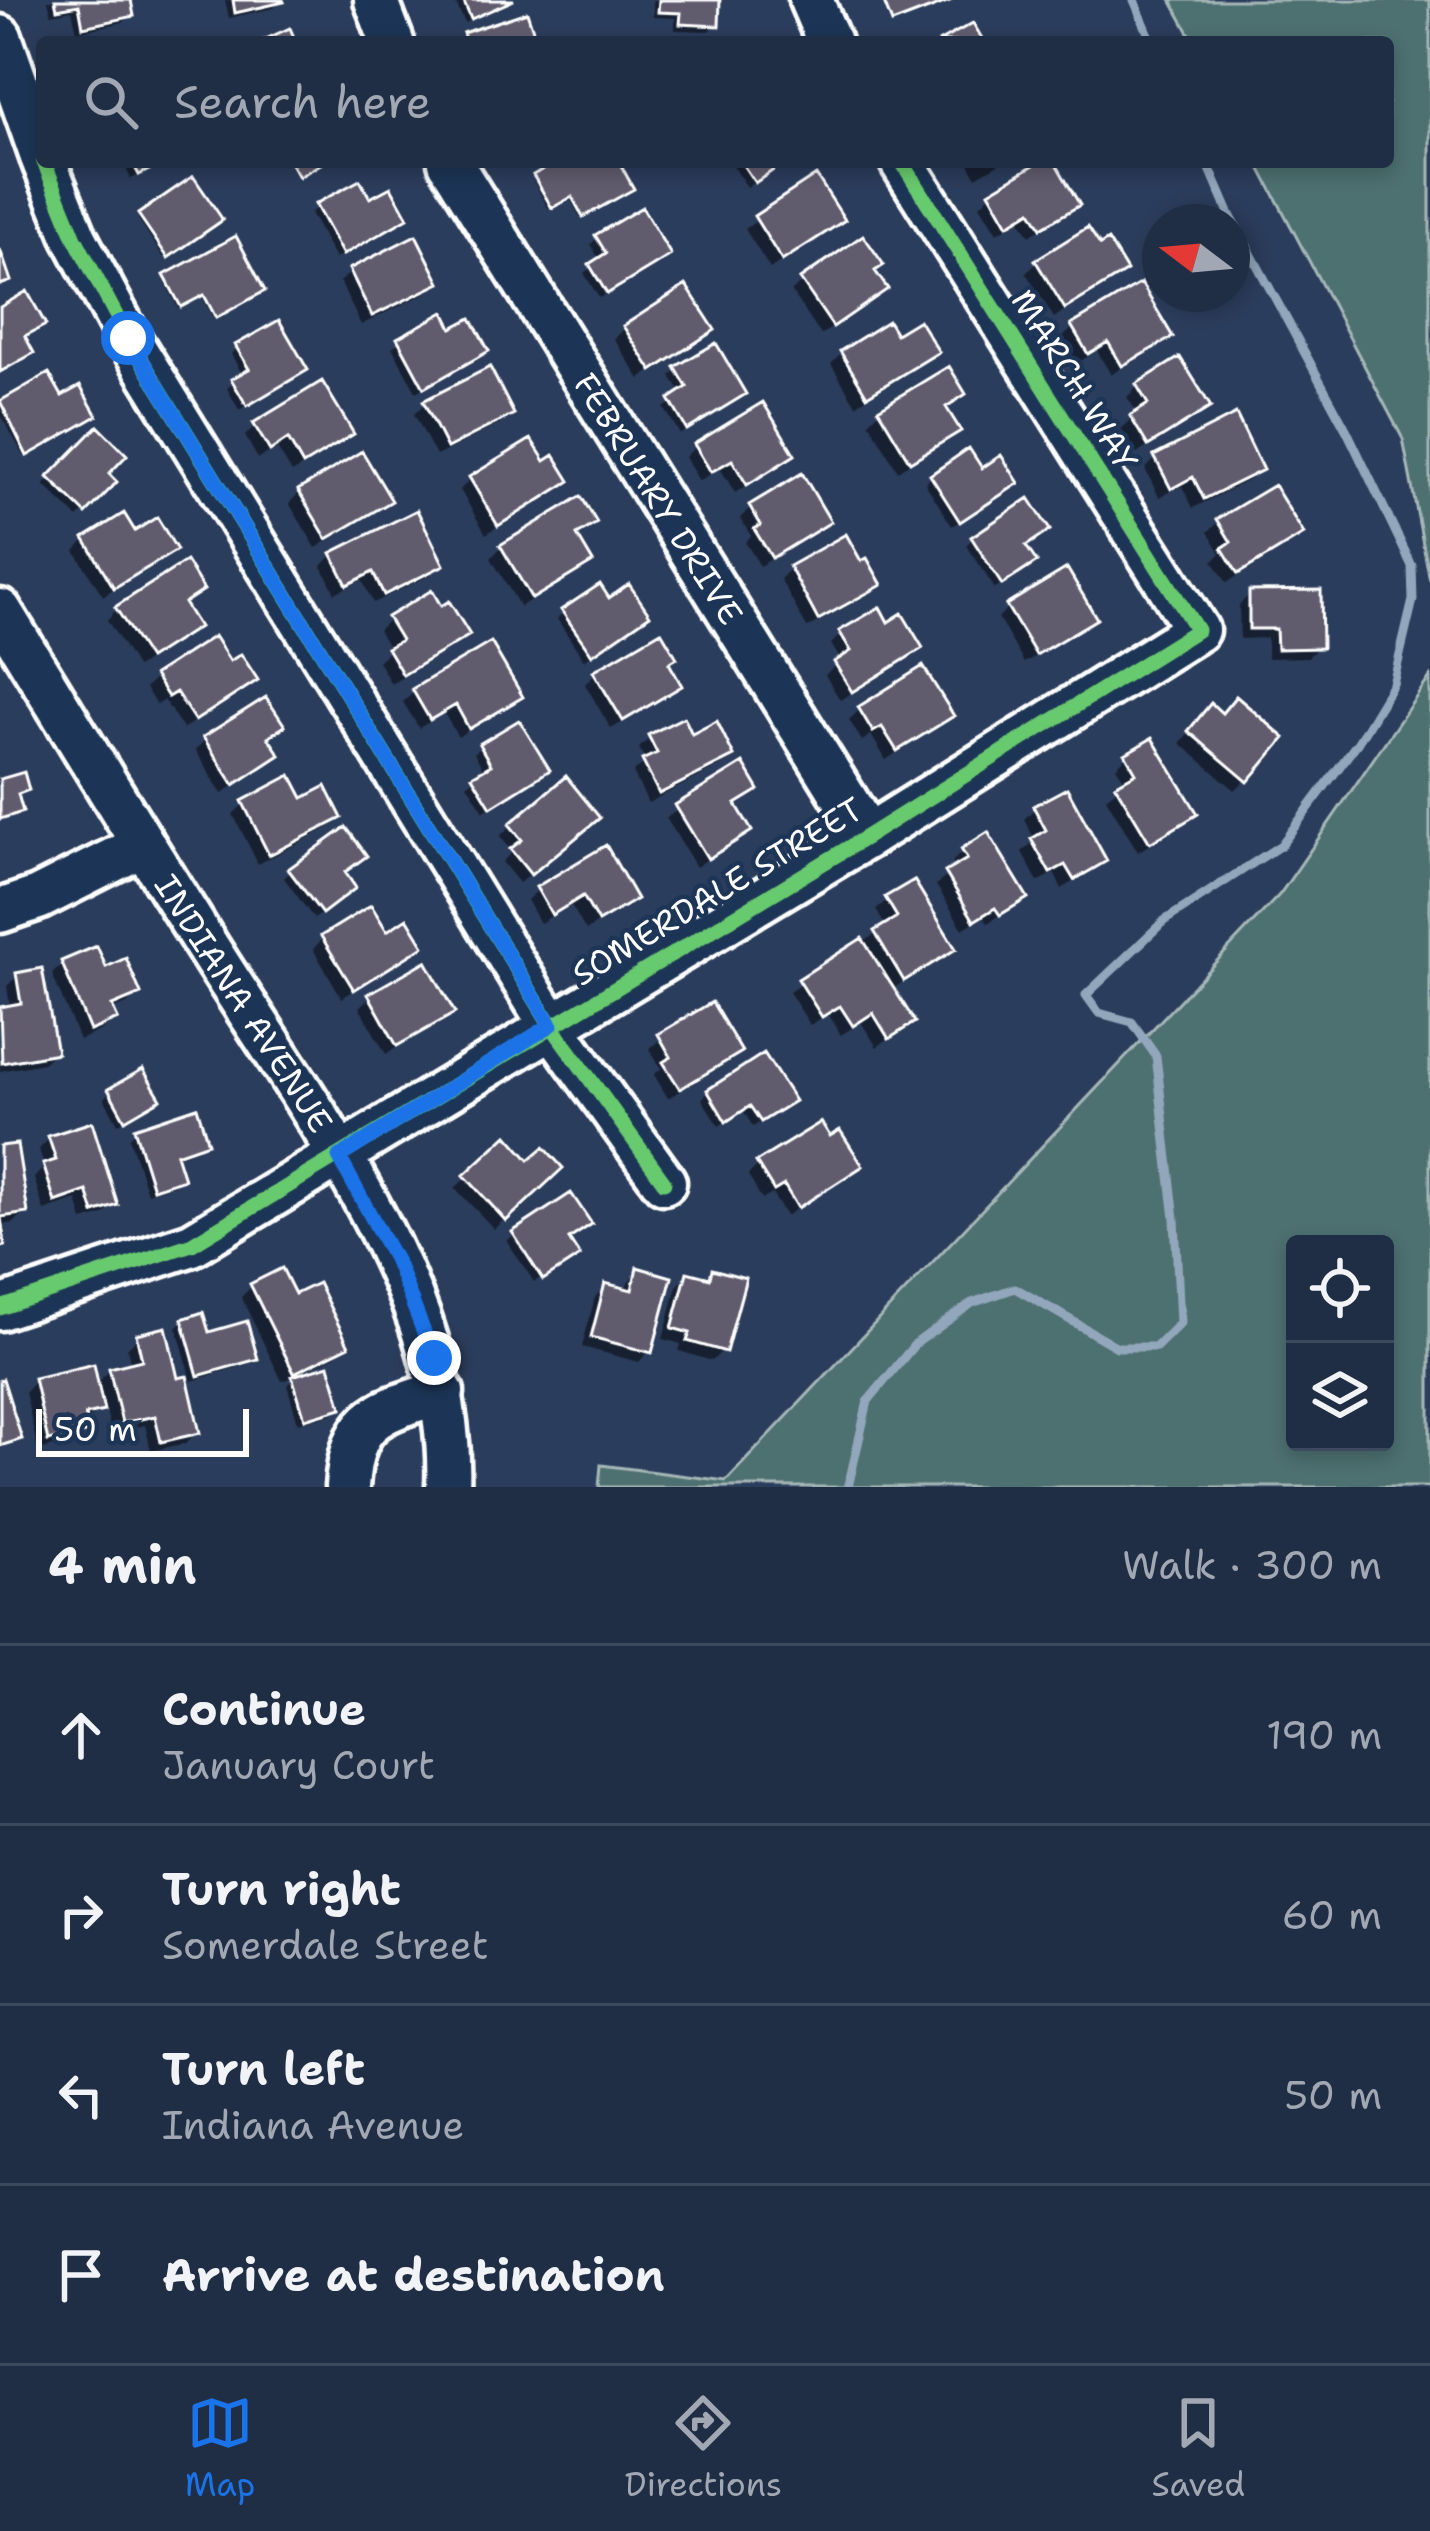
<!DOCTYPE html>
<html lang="en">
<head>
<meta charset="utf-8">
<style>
	:root { --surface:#202e45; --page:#28364c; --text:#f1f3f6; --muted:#a2a8b3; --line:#3d4a5e; --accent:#1a73e8 }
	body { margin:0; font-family:"Shantell Sans",sans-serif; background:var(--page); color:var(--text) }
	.controls { position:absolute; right:36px; bottom:36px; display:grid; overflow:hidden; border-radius:12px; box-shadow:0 6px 18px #0003 }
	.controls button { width:108px; height:108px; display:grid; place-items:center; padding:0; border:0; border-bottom:3px solid var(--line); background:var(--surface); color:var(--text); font:60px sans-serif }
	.compass { position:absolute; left:1142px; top:204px; width:108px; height:108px; border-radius:50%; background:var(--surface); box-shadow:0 6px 18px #0003; rotate:286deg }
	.scale { position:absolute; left:36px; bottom:30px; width:213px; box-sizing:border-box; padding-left:12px; border:6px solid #fff; border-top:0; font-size:33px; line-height:42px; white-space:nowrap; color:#fff; -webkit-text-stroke:9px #1d3557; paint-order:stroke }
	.stop { position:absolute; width:36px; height:36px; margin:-27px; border:9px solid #1a73e8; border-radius:50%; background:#fff }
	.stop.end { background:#1a73e8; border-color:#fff; box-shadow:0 3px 12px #0008 }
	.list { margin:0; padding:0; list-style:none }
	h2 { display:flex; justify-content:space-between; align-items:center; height:156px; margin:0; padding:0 48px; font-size:51px }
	h2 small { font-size:39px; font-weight:400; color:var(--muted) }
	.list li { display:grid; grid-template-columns:78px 1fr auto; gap:36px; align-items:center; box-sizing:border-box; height:180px; padding:0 48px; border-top:3px solid var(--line) }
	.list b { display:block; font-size:45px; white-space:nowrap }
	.list p { margin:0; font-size:39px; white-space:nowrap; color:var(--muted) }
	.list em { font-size:39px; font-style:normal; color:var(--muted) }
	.icon { flex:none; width:66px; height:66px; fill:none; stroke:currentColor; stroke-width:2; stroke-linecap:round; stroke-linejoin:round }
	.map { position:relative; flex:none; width:1430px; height:1487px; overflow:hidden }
	.search { position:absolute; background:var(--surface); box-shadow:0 6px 18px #0003; left:36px; right:36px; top:36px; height:132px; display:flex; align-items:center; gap:30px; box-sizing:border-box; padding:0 42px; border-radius:12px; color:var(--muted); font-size:45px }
	.sheet { height:876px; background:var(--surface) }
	nav { display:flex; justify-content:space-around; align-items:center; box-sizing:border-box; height:168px; border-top:3px solid var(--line); background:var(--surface); font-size:33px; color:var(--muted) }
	nav a { display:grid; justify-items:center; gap:6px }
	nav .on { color:var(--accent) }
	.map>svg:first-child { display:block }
	.green { fill:#4e6f6f; stroke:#a6b7b7; stroke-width:3; fill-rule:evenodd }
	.shadow { fill:#0007 }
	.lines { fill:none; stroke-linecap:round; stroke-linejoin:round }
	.stream { stroke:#92a7bc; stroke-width:9 }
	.building { fill:#615c6e; stroke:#fff; stroke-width:3 }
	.minor-casing { stroke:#fff; stroke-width:51 }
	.minor { stroke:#1d3557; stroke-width:42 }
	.cycleway-casing { stroke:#1d3557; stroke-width:22 }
	.cycleway { stroke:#67ca6e; stroke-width:15 }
	.route { stroke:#1a73e8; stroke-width:15 }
	.labels { text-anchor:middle; stroke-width:9; stroke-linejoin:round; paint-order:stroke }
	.street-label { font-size:33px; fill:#fff; stroke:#1d3557 }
</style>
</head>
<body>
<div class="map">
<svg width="1430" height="1487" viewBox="0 0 1430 1487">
	<rect width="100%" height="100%" fill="#2b3d5c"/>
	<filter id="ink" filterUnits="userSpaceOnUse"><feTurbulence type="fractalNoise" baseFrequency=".00833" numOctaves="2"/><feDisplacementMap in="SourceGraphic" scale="24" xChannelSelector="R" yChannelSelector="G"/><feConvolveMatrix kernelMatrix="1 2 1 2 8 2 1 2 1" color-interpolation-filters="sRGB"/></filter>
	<g filter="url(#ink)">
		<path class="green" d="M1171 0H1430V581L1403 439 1257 162H1388V42H1194Z
			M1430 677V1487H599L601 1465 726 1481 1280 894ZM1295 1244H1385V1442H1295Z"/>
		<path class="shadow" d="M48 0H127L131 15 124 22 77 32 72 10 51 14Z
			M225 0H280V1L274 8 229 18Z
			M454 0H512L465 23Z
			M653 0H725H717L716 24 709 31 675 30V18L653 17Z
			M123 162H166L131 179Z
			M562 162H616L628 190 580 217 569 197 548 208 533 180Z
			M730 162H784L747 187Z
			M968 162H1002L976 177Z
			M1045 162H1051L1076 204 1030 236 1020 220 997 233 980 205 991 194Z
			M192 180 217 222 164 258 138 219Z
			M815 180 841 219 770 269 745 229Z
			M369 202 404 217 335 259 310 213 317 207Z
			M597 238 661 261 599 298 584 273 600 261 591 244Z
			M1037 263 1123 270 1054 318 1026 273Z
			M351 272 436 282 426 293 361 325 340 282Z
			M872 272 873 299 821 335 791 292 802 281Z
			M166 277 259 293 213 318 201 295 178 308 164 280Z
			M443 316 451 332 485 350 416 392 392 347Z
			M625 328 711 329 640 379 614 339Z
			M1073 328 1169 336 1111 375 1097 351 1077 363 1062 338Z
			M895 338 935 352 856 405 831 364 842 353Z
			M237 348 304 370 239 410 227 388 243 376 231 354Z
			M677 370 736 400 680 434 664 408 682 394 671 376Z
			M48 378 61 400 91 418 24 456 0 414V405Z
			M1138 386 1208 406 1137 454 1121 429 1138 414 1127 397Z
			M962 394 944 409 957 431 898 471 869 422 880 411Z
			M425 403 510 413 500 424 436 456 414 414Z
			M255 425 351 434 292 473 277 448 258 459 245 436Z
			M98 430 104 474 112 482 78 518 44 485Z
			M696 446 792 454 735 493 720 468 699 481 685 457Z
			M1156 458 1260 469 1249 480 1193 508 1182 486 1159 497 1145 469Z
			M544 465 567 481 486 534 460 490 470 479Z
			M981 472 1009 489 952 526 925 483 931 477Z
			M300 492 388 501 377 511 316 548 289 503Z
			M580 500 593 522 575 538 589 561 520 607 491 558 501 547Z
			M751 507 827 522 760 566 745 542 751 536 740 518Z
			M1219 522 1300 534 1227 583 1213 561 1221 553 1208 532Z
			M134 535 173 549 103 596 75 551 85 540Z
			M972 539 1023 547 1026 568 995 589 966 545Z
			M332 555 440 564 430 575 373 603 362 580 335 593 322 566Z
			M860 565 879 584 868 595 807 628 780 579 791 568Z
			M201 590 182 605 195 627 137 668 107 620 117 609Z
			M1250 594 1319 646 1308 657 1267 658V638L1240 639 1239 605Z
			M608 602 640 621 584 660 557 619 563 612Z
			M1008 607 1093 618 1082 629 1024 663 998 618Z
			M440 610 466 635 455 646 391 684 378 661 390 650 378 630 389 619Z
			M841 634 920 648 909 658 840 700 825 675 841 661 831 644Z
			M229 665 254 679 183 729 164 700 156 705 145 688 156 678Z
			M666 665 678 685 667 696 611 729 585 684 595 673Z
			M414 692 519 696 458 737 444 713 419 728 403 702Z
			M860 709 950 716 886 760 871 735 862 741 849 720Z
			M1201 718 1246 780 1235 790 1180 743Z
			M281 726 266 739 276 755 222 794 195 750 205 740Z
			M650 738H691L730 756 720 766 648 803 633 773 646 761 639 748Z
			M481 747 539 777 484 811 467 784 485 772 474 753Z
			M1127 756 1195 814 1138 852 1106 798 1126 782 1116 767Z
			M742 767 756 789 734 807 749 830 696 867 666 818Z
			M302 802 339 817 328 828 258 864 233 814 244 804Z
			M1035 809 1103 861 1062 889 1054 873 1038 882 1022 852 1035 840 1024 819Z
			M511 826 586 828 519 883 502 862 512 852 500 836Z
			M605 850 633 898 586 931 571 905 540 923 527 900 538 890Z
			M963 851 1024 897 988 923 983 916 963 929 936 885 956 869 952 862Z
			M290 872 342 873 346 895 314 919 284 878Z
			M887 900 952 949 891 990 911 1022 877 1047 861 1022 841 1035 828 1014 810 1025 789 992 886 927 876 910Z
			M386 935 420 946 342 998 313 949 323 938Z
			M63 964 104 970 137 993 127 1004 111 1010 114 1019 104 1029 79 1040 52 974Z
			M18 975 54 1052 43 1063 0 1071V1010L10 1008 7 986Z
			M370 997 451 1012 440 1023 386 1054 359 1007Z
			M711 1006 738 1052 728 1062 668 1098 654 1075 661 1068 649 1048Z
			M110 1091 157 1099 118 1124 104 1098Z
			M708 1092 784 1107 753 1127 743 1110 719 1126 702 1099Z
			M135 1131 205 1142 198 1149 174 1157 181 1178 174 1185 147 1193 129 1138Z
			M49 1139 115 1204 104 1215 83 1221 77 1200 44 1211 34 1178 44 1167 39 1149Z
			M507 1140 529 1165 559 1168 494 1229 455 1188Z
			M0 1149 25 1212 14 1223 0 1225Z
			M758 1165 859 1166 786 1216 772 1194 762 1200 748 1175Z
			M514 1234 573 1257 534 1282 507 1241Z
			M638 1271 649 1351 639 1362 582 1347 595 1297 606 1286 625 1291 628 1282Z
			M713 1273 723 1350 712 1361 679 1351 681 1344 663 1339 677 1286 688 1275 706 1280Z
			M252 1286 293 1298 345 1345 335 1356 299 1373 338 1407 332 1414 298 1423 287 1385 297 1376 282 1381 241 1297Z
			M183 1321 207 1336 255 1358 248 1364 192 1381 177 1328Z
			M138 1337 176 1382 197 1432 186 1443 151 1451 145 1425 111 1432 105 1406 84 1422 86 1431 75 1441 38 1450 25 1392 35 1381 95 1385 110 1370 131 1366 127 1348Z"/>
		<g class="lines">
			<path class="stream" d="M1134 0 1152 42
				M848 1487 868 1401 915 1344 972 1303 1015 1288 1117 1347H1156L1180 1323 1175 1219 1156 1056 1132 1022 1099 1013 1086 995 1164 921 1281 845 1358 742 1393 684 1413 600 1412 566 1347 431 1229 213 1207 162"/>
		</g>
		<path class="building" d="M55 0H131L134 16 83 27 79 5 57 9Z
			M233 0H283L284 2 235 13Z
			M463 0H514L471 19Z
			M659 0H720L719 26 680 24 681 13 658 12Z
			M883 0H952L892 23Z
			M527 12 537 42H466L463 33Z
			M973 23 984 42H938Z
			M290 28 296 42H259Z
			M132 162H165L139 175Z
			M290 162H324L299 177Z
			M556 162H619L634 189 583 217 572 197 552 208 533 175Z
			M741 162H785L755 183Z
			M1039 162H1055L1080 205 1041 228 1031 211 1008 225 989 192Z
			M816 175 845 220 782 261 754 216Z
			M193 176 223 220 168 258 138 214Z
			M360 180 370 198 391 187 408 218 343 255 315 204Z
			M642 207 671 255 607 294 589 264 606 253 595 235Z
			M1088 227 1100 245 1108 240 1127 271 1065 309 1035 260Z
			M416 235 440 283 372 316 349 269Z
			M863 235 884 265 875 271 888 289 833 327 800 279Z
			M236 236 265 291 216 318 204 295 181 307 164 275Z
			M0 249 11 281 0 285Z
			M1141 283 1173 337 1122 366 1108 342 1088 354 1071 325Z
			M686 285 715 330 652 371 623 326Z
			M27 291 46 325 25 336 34 353 0 372V307Z
			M444 312 452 328 471 318 489 351 424 388 397 338Z
			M279 320 308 370 247 406 231 379 249 369 235 345Z
			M919 320 939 352 867 396 840 351 888 321 896 334Z
			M716 343 746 394 687 430 669 399 687 387 675 367Z
			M1180 357 1211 407 1148 446 1130 416 1148 404 1136 384Z
			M949 366 966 394 946 407 961 431 910 462 878 409Z
			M490 367 514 414 447 448 423 401Z
			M49 373 62 396 80 386 97 416 27 456 0 401Z
			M322 381 354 434 303 465 288 439 270 451 253 423Z
			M763 402 795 455 747 485 732 460 711 472 694 444Z
			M1236 414 1263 470 1204 499 1193 477 1171 489 1154 456Z
			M98 426 127 455 109 474 117 482 86 514 48 477Z
			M531 439 545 461 554 455 570 481 498 526 469 477Z
			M969 448 982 468 1001 455 1019 483 960 522 930 475Z
			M362 451 392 501 327 539 298 490Z
			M802 473 831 522 772 558 754 529 761 525 749 505Z
			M1274 485 1304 534 1238 574 1222 548 1231 542 1217 519Z
			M581 496 597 523 577 535 593 562 532 599 500 545Z
			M1029 498 1050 530 1026 546 1037 562 1002 585 971 537Z
			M417 510 444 565 384 595 373 572 347 585 331 553Z
			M124 513 135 531 157 517 177 550 114 588 84 538Z
			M846 534 861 561 867 558 882 585 818 620 789 566Z
			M186 561 204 590 184 603 199 627 149 659 115 607Z
			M1067 568 1097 619 1036 655 1006 605Z
			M600 584 609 598 629 584 650 615 592 655 561 610Z
			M432 590 441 606 449 601 470 635 403 675 387 648 401 640 387 617Z
			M1321 590 1322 648 1277 649 1276 629H1249V591Z
			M880 607 888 622 902 613 923 648 852 692 834 662 851 651 839 631Z
			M661 631 677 658 669 663 682 686 623 721 593 671Z
			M214 636 230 661 241 654 258 680 195 721 176 692 168 697 154 675Z
			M491 642 523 697 469 729 456 705 430 720 412 689Z
			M923 666 954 716 897 751 882 727 873 732 858 707Z
			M1236 696 1285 738 1248 782 1188 731 1211 703 1222 713Z
			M266 697 285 726 268 737 280 755 234 785 203 737Z
			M684 717 692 734 717 721 734 756 659 794 642 760 657 753 648 735Z
			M519 720 550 770 491 807 472 776 491 765 479 744Z
			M1152 738 1198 814 1150 843 1115 785 1136 773 1125 754Z
			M743 763 759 790 736 804 752 831 708 859 675 805Z
			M24 772 29 790 18 794 23 812 0 819V779Z
			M291 775 303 798 326 786 342 818 269 855 242 801Z
			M566 776 600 818 531 875 510 849 522 840 509 824Z
			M1067 788 1107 861 1074 880 1065 865 1050 873 1031 839 1046 830 1033 806Z
			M346 827 367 856 345 872 356 888 322 914 288 869Z
			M988 832 1028 898 1000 915 995 908 974 921 945 872 967 859 961 849Z
			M606 845 637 899 598 922 583 896 552 915 536 887Z
			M914 880 956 949 904 981 874 931 897 917 885 897Z
			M371 905 387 931 407 918 424 946 354 990 321 936Z
			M862 938 915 1022 889 1039 873 1013 853 1026 840 1006 822 1017 798 979Z
			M97 946 106 967 126 958 141 994 112 1006 118 1019 90 1031 61 961Z
			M426 961 455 1013 397 1046 368 994Z
			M42 968 57 1053 2 1063 0 1007 21 1003 16 973Z
			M712 1002 742 1052 680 1089 663 1062 671 1057 658 1034Z
			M764 1053 795 1101 761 1122 750 1106 726 1122 707 1090Z
			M143 1069 161 1099 125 1120 108 1089Z
			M197 1107 208 1143 176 1154 184 1179 153 1189 134 1128Z
			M92 1122 118 1205 94 1213 87 1191 55 1202 43 1164 56 1160 48 1136Z
			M821 1122 830 1136 840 1130 863 1166 798 1208 784 1185 774 1191 756 1162Z
			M507 1135 529 1160 544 1147 563 1168 506 1221 464 1175Z
			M17 1144 28 1213 1 1217 5 1246 0 1247V1146Z
			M571 1193 592 1224 569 1239 580 1256 543 1280 512 1232Z
			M637 1267 672 1277 652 1353 591 1337 605 1283 632 1290Z
			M282 1268 295 1294 318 1283 349 1346 294 1373 250 1284Z
			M712 1269 746 1278 726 1352 687 1341 690 1333 672 1328 687 1272 710 1278Z
			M203 1312 209 1332 247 1321 258 1359 198 1376 182 1319Z
			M166 1327 178 1378 187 1376 200 1433 161 1442 155 1416 122 1423 109 1368 142 1360 136 1334Z
			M94 1364 104 1411 85 1415 89 1432 48 1441 34 1378Z
			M329 1365 342 1408 305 1419 292 1376Z
			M3 1379 22 1439 0 1446V1380Z"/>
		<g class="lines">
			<defs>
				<g id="minor">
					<path d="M376 0 392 42"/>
					<path d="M811 0 829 42"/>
					<path d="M0 37 42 157"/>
					<path d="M44 162 75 238 128 338 551 1025 664 1182"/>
					<path id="s1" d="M450 162 868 836"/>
					<path id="s2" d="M0 611C68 722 136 834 206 945 303 1100 457 1297 448 1487"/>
					<path d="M0 911 38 898 143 845"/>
					<path d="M0 1308 192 1244 868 836 1197 630 902 162"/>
					<path d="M347 1487C352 1415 379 1412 442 1392"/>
				</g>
			</defs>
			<use href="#minor" class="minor-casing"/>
			<use href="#minor" class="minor"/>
			<defs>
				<path id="cycleway" d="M44 162 75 238 128 338 551 1025 664 1182
					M0 1308 192 1244 868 836 1197 630 902 162"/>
			</defs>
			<use href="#cycleway" class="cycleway-casing"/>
			<use href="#cycleway" class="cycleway"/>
		</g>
	</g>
	<g class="lines" filter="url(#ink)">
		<path class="route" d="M128 338 551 1025 339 1157 398 1266 434 1358"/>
	</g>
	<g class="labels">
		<g class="street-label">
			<text transform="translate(1075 380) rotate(58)" y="12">MARCH WAY</text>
			<text dy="12" stroke="none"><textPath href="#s1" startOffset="396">FEBRUARY DRIVE</textPath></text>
			<text transform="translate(717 891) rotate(-31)" y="12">SOMERDALE STREET</text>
			<text dy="12" stroke="none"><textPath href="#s2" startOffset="462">INDIANA AVENUE</textPath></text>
		</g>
	</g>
</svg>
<div class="controls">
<button><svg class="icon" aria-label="locate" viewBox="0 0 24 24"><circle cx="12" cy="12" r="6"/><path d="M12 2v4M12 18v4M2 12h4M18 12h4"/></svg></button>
<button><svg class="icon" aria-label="layers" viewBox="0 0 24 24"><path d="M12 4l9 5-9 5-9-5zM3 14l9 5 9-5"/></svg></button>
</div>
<svg class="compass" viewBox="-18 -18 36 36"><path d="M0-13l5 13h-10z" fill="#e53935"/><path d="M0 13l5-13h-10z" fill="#a2a8b3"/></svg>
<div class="scale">50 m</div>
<div class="stop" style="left:128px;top:338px"></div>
<div class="stop end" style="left:434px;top:1358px"></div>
<div class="search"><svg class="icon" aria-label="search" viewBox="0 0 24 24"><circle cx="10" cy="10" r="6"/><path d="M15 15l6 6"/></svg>Search here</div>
</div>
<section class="sheet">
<h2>4 min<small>Walk · 300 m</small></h2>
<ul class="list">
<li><svg class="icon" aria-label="ahead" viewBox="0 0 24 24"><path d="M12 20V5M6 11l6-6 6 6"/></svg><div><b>Continue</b><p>January Court</p></div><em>190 m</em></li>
<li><svg class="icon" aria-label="right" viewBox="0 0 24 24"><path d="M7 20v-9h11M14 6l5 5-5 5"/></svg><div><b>Turn right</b><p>Somerdale Street</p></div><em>60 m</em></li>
<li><svg class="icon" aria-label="left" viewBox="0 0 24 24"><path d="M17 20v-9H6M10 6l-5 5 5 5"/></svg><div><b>Turn left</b><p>Indiana Avenue</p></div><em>50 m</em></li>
<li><svg class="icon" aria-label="arrive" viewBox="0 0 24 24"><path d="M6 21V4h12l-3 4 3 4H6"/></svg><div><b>Arrive at destination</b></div></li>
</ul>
</section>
<nav>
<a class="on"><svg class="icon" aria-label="map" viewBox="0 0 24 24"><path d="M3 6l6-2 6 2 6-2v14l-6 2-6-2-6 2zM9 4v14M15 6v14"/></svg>Map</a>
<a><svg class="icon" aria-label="directions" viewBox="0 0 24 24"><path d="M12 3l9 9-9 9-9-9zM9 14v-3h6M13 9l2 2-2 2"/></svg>Directions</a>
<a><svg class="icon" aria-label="saved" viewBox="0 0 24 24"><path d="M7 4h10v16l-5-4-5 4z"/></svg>Saved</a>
</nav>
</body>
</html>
